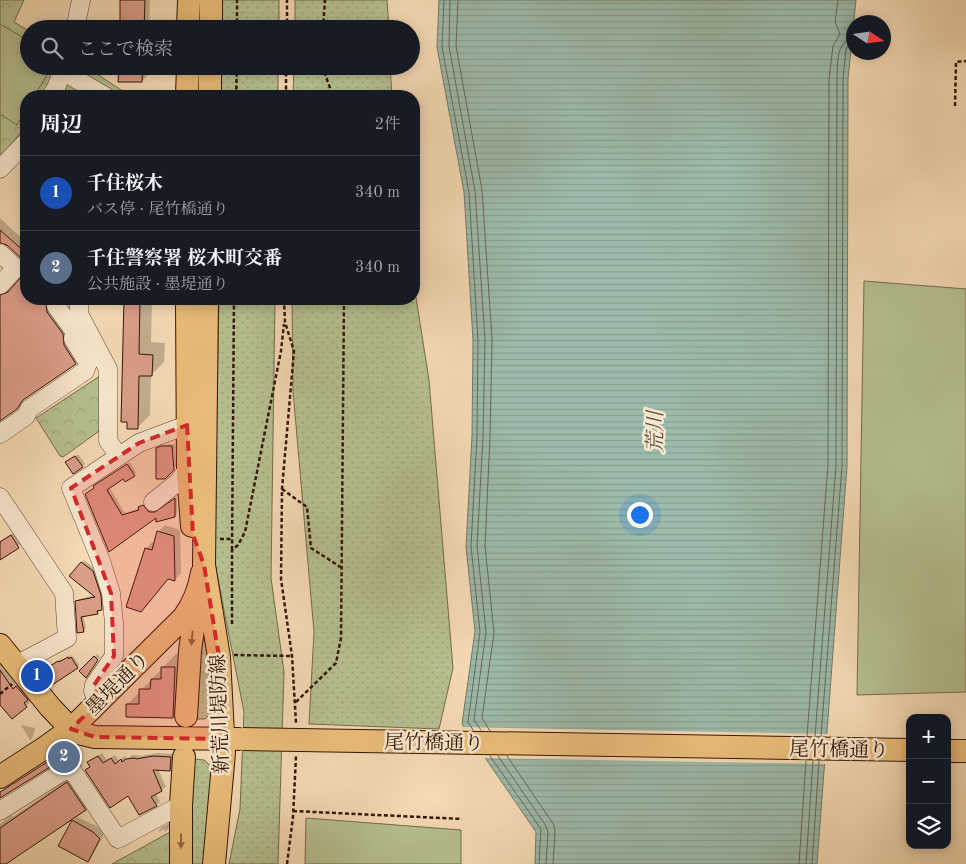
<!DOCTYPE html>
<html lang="ja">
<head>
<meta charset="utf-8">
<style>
	:root { --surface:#171b24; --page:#242831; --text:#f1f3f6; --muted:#9ea1a6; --line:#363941; --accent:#c59692 }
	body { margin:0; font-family:"Old Standard TT","Noto Serif JP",serif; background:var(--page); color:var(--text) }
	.controls { position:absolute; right:15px; bottom:15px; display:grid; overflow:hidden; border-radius:10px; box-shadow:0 2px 12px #0003 }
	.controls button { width:45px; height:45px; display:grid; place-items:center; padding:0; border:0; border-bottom:1px solid var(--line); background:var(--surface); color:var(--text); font:25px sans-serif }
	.compass { position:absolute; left:846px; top:15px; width:45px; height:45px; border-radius:50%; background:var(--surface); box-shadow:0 2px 12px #0003; rotate:102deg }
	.you { position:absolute; left:639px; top:514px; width:18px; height:18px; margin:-12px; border:4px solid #fff; border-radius:50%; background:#1a73e8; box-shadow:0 0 0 8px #1a73e833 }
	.badge { display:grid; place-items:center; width:32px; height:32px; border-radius:50%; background:var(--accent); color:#fff; font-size:16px; font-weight:700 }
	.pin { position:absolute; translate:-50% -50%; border:2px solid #fff; box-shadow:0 1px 5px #0006 }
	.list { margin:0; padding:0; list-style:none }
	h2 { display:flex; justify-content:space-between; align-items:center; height:65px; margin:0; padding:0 20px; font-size:21px }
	h2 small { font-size:16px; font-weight:400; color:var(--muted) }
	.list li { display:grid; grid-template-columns:32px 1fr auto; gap:15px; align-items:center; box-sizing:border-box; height:75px; padding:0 20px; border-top:1px solid var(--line) }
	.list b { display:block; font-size:19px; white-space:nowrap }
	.list p { margin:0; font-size:16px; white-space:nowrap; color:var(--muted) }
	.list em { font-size:16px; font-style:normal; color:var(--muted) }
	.icon { flex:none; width:28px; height:28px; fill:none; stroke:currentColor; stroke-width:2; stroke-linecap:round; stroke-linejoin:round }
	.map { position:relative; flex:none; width:966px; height:864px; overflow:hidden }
	.search { position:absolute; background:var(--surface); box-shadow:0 2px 12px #0003; left:20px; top:20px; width:400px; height:55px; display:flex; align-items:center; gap:12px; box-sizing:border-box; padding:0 18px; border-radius:28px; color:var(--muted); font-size:19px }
	.panel { position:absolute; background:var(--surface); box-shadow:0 2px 12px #0003; left:20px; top:90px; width:400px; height:215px; border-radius:20px }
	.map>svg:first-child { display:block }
	.grass { fill:url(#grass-dots); stroke:#756b4b }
	.park { fill:url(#park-crowns); stroke:#756b4b }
	.garden { fill:#b7c191; stroke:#756b4b }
	.water { fill:url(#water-rules); stroke:#737968 }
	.pier { fill:#f6dbb5 }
	.shadow { fill:#0003 }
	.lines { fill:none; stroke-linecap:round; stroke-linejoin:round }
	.shore { stroke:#686858; stroke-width:1 }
	.building { fill:#dd9f8a; stroke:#331505 }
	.minor-casing { stroke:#644631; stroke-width:19 }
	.major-casing { stroke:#331505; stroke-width:24 }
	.path { stroke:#331505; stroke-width:2.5; stroke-dasharray:4 2.5; stroke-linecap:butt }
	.minor { stroke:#f9e8cf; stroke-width:18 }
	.major { stroke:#ebbe7a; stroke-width:22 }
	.major-bridge-casing { stroke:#331505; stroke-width:24; stroke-linecap:butt }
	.major-bridge { stroke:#ebbe7a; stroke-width:22 }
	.oneway { fill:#8f6a40 }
	.marked { fill:#d62828; fill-opacity:0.2; stroke:#d62828; stroke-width:4; stroke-dasharray:10 6; stroke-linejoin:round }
	.labels { text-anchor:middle; stroke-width:5; stroke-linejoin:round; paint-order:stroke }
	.street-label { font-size:20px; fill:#331505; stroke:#f9e8cf }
	.water-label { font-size:21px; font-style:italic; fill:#584f3f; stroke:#f9e8cf }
</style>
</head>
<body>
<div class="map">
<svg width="966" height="864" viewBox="0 0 966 864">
	<defs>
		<pattern id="grass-dots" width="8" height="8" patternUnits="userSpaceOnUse" patternTransform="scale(1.25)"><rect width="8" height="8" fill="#b7c191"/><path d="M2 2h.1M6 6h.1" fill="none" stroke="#9ea57c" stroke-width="1.8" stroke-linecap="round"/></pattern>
		<pattern id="park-crowns" width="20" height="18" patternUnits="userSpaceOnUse" patternTransform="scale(1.25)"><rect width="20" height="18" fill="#b7c191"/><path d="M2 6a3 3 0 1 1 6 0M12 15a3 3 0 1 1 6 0" fill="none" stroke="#9ea57c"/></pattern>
		<pattern id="water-rules" width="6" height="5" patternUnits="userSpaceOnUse" patternTransform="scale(1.25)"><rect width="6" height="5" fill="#9dbbaa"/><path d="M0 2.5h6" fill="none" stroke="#88a091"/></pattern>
	</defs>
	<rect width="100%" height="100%" fill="#f6dbb5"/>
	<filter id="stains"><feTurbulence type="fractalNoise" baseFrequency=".004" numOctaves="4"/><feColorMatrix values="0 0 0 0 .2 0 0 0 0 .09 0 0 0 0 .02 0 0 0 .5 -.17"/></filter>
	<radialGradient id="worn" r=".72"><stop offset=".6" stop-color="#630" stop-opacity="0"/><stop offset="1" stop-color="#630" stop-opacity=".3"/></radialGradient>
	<path class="grass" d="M222 0H279V29H222Z
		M295 0H387L389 29H295Z
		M222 66H278V96H221Z
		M294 66H390L392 96H293Z
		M414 285 429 380 453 668 439 729 309 724 314 632 293 391 292 299H414Z
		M219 299H275L271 578 284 672 278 864H229L240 809 244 712 214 559Z
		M201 640 208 641 213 711 205 719H191Z
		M194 759 204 760 213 768 203 864H188Z"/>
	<path class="park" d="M0 0H24L14 22 29 31V66H85L130 96H26V126L0 158Z
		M103 374 102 429 63 457 60 456 36 418Z
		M172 831 170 864H112Z"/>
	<path class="garden" d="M0 24 29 41V66H53L34 96H26V109L17 125 0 114Z
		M864 281 966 289V692L857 695Z
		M306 818 461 830V864H305Z"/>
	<path class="water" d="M439 0H856L848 79 847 466 817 864H535L536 832 462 724 475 631 466 547 472 436 473 340 464 192 437 47Z"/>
	<path class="pier" d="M462 727 829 734 827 764 483 758Z"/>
	<path class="shadow" d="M122 0H150L149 29H121Z
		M120 66H148V75L142 81Z
		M26 181V197L22 196Z
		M0 218 26 242V263L8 244 0 242Z
		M26 273V299H52L81 357 75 363 26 396 17 408 0 420V288L9 290 14 287Z
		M125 299H152L151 342 165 343 164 362 151 375 150 415 137 428 128 420H122Z
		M175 444 176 466 165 477 158 448 161 445Z
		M78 454 85 464 82 466 70 460Z
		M130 462 136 473 134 475 123 477 109 487 125 513 140 508 142 505 146 503 151 510H159L177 497V513L174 516H158L109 550 95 488 97 484Z
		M165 525 180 530 181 573 175 580 169 578 141 611 146 549 152 542 155 543 158 532Z
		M15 532 22 543 0 558V541Z
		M84 560 95 569 102 592 104 606 97 613 83 615 86 628 83 631 76 601 79 599 95 595 71 576Z
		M97 654 100 657 89 674 80 671Z
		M176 654H189L187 702 173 716 127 705Z
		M70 655 71 657 73 656 79 665 77 667 46 669 61 659 62 661Z
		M0 662 32 701 12 717 0 703Z
		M21 725 35 728 32 739 30 740Z
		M102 753 107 760 115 755 119 761 125 756 127 759 132 755H139L140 756 158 753 174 754 173 765 170 769H158L166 787 155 793 160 801 156 805 128 794 91 766 88 762Z
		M81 770 98 796 85 809 4 864H0V824L12 815 13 817Z
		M77 817 98 827 104 834 92 856 88 861 73 821Z
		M170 823V827L165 832 164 829 159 832V830L162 827Z"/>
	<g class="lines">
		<path class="shore" d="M444 0 442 47 469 192 478 340 477 437 471 546 480 632 468 722 473 730
			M450 0 449 46 475 191 485 340 483 437 477 546 486 632 474 720 481 730
			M458 0 456 46 482 190 492 339 490 437 485 546 494 633 482 718 490 731
			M807 736 828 465 829 79 833 46 840 34 835 22 838 0
			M815 736 836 466 837 78C838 63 835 42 854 38
			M821 736 842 466 843 79 846 49 849 45H854
			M490 756 541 829 539 864
			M498 756 546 826 548 832 546 864
			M507 756 554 825 555 832 553 864
			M799 864 806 761
			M806 864 813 761
			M812 864 819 761"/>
	</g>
	<path class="building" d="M120 0H145L144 29H120Z
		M119 66H143L142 82H118Z
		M0 230 26 253V265L23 260 7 245 0 243Z
		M26 271V299H43L46 303 47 312 63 334 64 345 76 364 23 400 17 409 0 421V295L8 292Z
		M124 299H140L139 354 153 355 152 376H139L138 429H127V422H121Z
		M161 446H172L174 470 165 479H156V448Z
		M75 456 83 467 73 474 65 462Z
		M127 464 135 476 125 482 123 479 107 490 122 515 139 510 138 507 143 505 149 512H155L175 498V517L156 522V518L109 552 85 494 94 488 93 486Z
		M157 531 174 536 175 581 168 579 141 612 126 607 145 548 152 550Z
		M11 535 19 548 0 560V542Z
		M81 562 93 571 101 595 102 610 97 611 98 614 81 617 84 632 77 633 75 601 95 597 69 576Z
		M94 656 98 660 86 678 79 671Z
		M68 657 69 659 71 657 78 668 52 685 42 671 58 661 59 662Z
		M161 667H175L173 718 126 717V704H139V689H150L151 679H161Z
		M0 670 13 689 16 686 28 700 24 703 27 707 12 719 0 705Z
		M98 756 103 763 111 758 115 764 121 759 122 762 126 759 135 758 136 759 153 756 171 757 170 771 153 770 162 791 151 797 157 806 139 815 128 796 110 808 85 770 90 767 87 762Z
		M52 759 55 764 0 798V792Z
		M67 782 86 810 6 864H0V828Z
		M72 820 93 832 100 839 88 862 58 846Z"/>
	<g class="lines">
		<defs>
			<path id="minor" d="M75 29 81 0
				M62 71 105 96
				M51 96 56 88 64 66
				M0 169 26 142
				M0 253 16 268 0 285
				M79 299V314L108 369V441L119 456
				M0 434 26 416 29 409 85 371 88 363 73 339 74 331 56 306
				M0 497 64 593 67 638 16 665
				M153 502 178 482 184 474 188 472
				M98 702 93 691 94 685 114 656V623L111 593 101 561 71 488 139 443 187 425
				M0 811 70 767 118 839 181 805"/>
			<path id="major" d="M188 29 189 0
				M211 29V0
				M187 96 188 66
				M210 96V66
				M187 299 188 472 192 526
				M207 299 204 565 219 657 224 753 214 864
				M0 645 50 707 71 729 78 733 95 737 238 739
				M186 716 190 651 197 600
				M947 751H966
				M0 777 46 747 71 729 184 617C194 603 199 590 202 573
				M181 864V805L184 757"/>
		</defs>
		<use href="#minor" class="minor-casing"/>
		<use href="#major" class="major-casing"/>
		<path class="path" d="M237 29V0
			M287 29V0
			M323 29 325 0
			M322 66 333 96
			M236 96 237 66
			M286 96V66
			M955 106 956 62 966 61
			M284 299 285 322 294 351 282 489 281 579 292 656 296 723
			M282 489 307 507 311 548 342 568
			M220 539H232
			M232 550 234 299
			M232 624V550L238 545 245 532 281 351 284 324
			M234 655 291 656
			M0 694 12 684
			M296 702 336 663 341 638 344 299
			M293 811 462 819
			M287 864 293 817 296 756"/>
		<use href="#minor" class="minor"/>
		<use href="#major" class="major"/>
		<defs>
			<path id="major-bridge" d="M243 739 910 750"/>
		</defs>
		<use href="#major-bridge" class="major-bridge-casing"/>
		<use href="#major-bridge" class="major-bridge"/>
	</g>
	<defs><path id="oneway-solid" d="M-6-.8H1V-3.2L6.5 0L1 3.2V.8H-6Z" transform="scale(1.25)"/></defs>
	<g class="oneway">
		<use href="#oneway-solid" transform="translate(192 638) rotate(96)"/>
		<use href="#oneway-solid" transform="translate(181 841) rotate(90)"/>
	</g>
	<path class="marked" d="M187 425 193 535 204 565 219 657 224 739 95 737 71 729 98 703 94 685 114 656 111 593 71 488 139 443Z"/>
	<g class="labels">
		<g class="street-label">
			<text transform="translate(117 683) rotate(-45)" y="7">墨堤通り</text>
			<text transform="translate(219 714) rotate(-92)" y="7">新荒川堤防線</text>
			<text transform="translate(434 742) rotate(1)" y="7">尾竹橋通り</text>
			<text transform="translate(839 749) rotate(1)" y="7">尾竹橋通り</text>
		</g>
		<g class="water-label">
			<text transform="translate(655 432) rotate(-90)" y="7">荒川</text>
		</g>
	</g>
	<rect width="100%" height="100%" filter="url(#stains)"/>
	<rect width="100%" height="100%" fill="url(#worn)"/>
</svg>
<div class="controls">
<button>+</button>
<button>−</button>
<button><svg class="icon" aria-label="layers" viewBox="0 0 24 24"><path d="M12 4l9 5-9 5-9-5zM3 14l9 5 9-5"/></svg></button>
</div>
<svg class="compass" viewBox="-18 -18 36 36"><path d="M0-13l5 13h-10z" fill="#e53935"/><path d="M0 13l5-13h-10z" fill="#9ea1a6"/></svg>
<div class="you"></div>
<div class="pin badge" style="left:37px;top:676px;background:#1a4fb4">1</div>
<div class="pin badge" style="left:64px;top:757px;background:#5c6f8a">2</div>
<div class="search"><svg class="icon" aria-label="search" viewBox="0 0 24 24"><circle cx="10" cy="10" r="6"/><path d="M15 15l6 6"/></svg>ここで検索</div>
<section class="panel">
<h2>周辺<small>2件</small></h2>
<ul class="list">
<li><span class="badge" style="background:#1a4fb4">1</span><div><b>千住桜木</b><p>バス停 · 尾竹橋通り</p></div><em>340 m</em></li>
<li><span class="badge" style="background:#5c6f8a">2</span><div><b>千住警察署 桜木町交番</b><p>公共施設 · 墨堤通り</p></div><em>340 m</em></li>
</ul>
</section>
</div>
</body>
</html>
